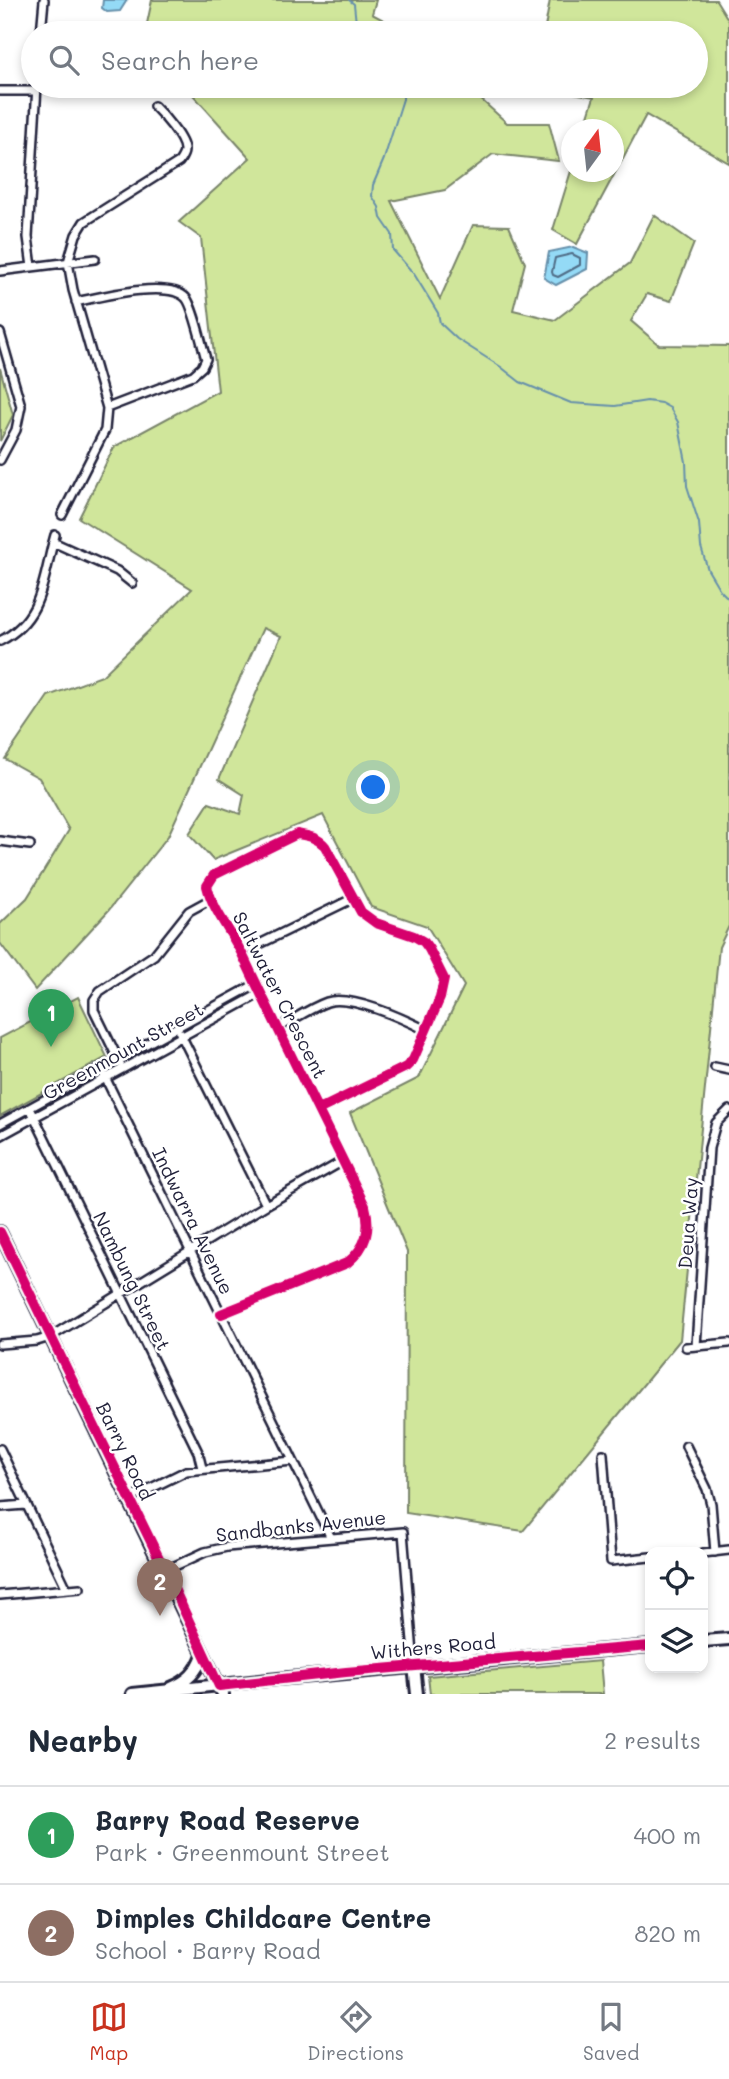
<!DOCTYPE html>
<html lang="en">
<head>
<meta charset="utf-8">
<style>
	:root { --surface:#fff; --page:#f2f2f3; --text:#1f2937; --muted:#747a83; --line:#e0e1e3; --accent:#c8321e }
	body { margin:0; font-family:Mali,sans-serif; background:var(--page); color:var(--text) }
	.controls { position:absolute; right:21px; bottom:21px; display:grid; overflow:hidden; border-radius:14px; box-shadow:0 4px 10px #0003 }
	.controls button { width:63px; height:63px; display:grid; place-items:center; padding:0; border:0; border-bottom:2px solid var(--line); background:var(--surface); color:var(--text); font:35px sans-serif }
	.compass { position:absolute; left:561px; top:119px; width:63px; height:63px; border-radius:50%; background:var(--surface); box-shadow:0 4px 10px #0003; rotate:15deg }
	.you { position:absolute; left:374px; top:788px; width:24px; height:24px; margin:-18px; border:5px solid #fff; border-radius:50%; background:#1a73e8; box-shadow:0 0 0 10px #1a73e833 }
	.badge { display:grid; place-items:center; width:46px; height:46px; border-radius:50%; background:var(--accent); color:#fff; font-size:23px; font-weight:700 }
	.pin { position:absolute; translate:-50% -58px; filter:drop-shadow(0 2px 4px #0008) }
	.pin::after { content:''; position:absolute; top:37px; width:24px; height:21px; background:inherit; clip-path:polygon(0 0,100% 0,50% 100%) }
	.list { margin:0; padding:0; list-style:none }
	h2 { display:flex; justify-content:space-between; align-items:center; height:91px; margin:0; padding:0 28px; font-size:30px }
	h2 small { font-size:23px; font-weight:400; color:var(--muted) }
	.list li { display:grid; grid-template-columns:46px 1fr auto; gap:21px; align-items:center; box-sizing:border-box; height:98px; padding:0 28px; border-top:2px solid var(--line) }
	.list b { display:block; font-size:26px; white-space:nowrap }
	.list p { margin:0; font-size:23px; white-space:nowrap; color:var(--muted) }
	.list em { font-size:23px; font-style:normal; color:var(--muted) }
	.icon { flex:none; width:38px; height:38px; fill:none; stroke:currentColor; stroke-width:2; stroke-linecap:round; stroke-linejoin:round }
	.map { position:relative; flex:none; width:729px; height:1694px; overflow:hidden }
	.search { position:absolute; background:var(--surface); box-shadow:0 4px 10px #0003; left:21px; right:21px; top:21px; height:77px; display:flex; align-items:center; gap:18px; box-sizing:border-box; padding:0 24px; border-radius:38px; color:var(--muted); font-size:26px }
	.sheet { height:287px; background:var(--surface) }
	nav { display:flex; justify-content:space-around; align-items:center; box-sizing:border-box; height:98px; border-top:2px solid var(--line); background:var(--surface); font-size:19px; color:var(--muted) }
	nav a { display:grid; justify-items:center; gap:4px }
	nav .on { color:var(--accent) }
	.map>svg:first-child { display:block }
	.green { fill:#d0e69b; stroke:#79846b; stroke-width:2 }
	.water { fill:#94daf6; stroke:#6690ab; stroke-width:2 }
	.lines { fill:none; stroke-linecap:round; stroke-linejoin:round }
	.shore { stroke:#506c86; stroke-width:2 }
	.stream { stroke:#6690ab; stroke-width:2 }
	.street-casing { stroke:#22223b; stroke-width:12 }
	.secondary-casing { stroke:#22223b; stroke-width:16 }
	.street { stroke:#fff; stroke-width:7 }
	.secondary { stroke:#fff; stroke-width:10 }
	.cycleway-casing { stroke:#fff; stroke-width:15 }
	.cycleway { stroke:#d6006c; stroke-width:10 }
	.labels { text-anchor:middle; stroke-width:5; stroke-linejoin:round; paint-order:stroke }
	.street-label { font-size:19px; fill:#22223b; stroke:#fff }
</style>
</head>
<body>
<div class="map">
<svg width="729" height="1694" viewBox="0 0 729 1694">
	<rect width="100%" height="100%" fill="#fff"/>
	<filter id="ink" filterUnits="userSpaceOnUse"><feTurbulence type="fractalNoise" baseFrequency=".0143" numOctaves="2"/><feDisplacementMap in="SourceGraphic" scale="14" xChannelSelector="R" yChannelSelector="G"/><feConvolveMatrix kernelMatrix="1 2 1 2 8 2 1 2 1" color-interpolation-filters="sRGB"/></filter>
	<g filter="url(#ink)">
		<path class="green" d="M152 0H376L372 14 408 33H145Z
			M550 0H716L729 21V163L646 115 577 244 553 230 571 171 614 172V130L584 129 594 97 539 86H696V33H544Z
			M185 86H466L507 123H549L559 161 493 154 445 190 391 201 440 299 473 225 509 226 525 263 513 310 555 320 630 263 654 215 694 243 671 301 647 294 631 321 659 345 729 346V926L719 947 680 1340 523 1531 406 1513 407 1252 350 1113 419 1078 464 986 427 926 371 907 323 815 213 860 189 834 209 803 240 814 244 795 219 779 281 636 263 628 168 836 108 911 35 990 0 943V924L27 898 69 830 39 778 5 759 48 696 102 676 192 589 79 518 114 447 218 391 201 238 179 222 250 158Z
			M0 368 13 415 0 441Z
			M78 997 107 1057 0 1116V1038Z
			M600 1661 603 1694H430L428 1676Z"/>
		<path class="water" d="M103 0H127L120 11 107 12 102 8Z
			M573 247 588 253 587 269 556 285 544 278 549 252Z"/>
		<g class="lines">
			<path class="shore" d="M572 254 580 258V265L558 277 553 275 552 272 555 258Z"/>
			<path class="stream" d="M349 0 354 4 357 33
				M400 86 403 88V99L384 159 373 185 372 196 379 207 381 218 392 234 393 250 414 274 438 313 440 323 457 339 501 367 520 382 571 403 615 406 647 401 661 403 670 408 678 422 686 462 687 486 699 523 701 547 708 570 720 590 729 599"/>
			<defs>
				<path id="street" d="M41 33 44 0
					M0 91H36
					M32 267 28 237 37 86
					M0 271 95 259
					M76 302C99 297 169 279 186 298 193 305 202 346 206 359L202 367 193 375 107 408
					M0 333 21 406 16 430 0 460
					M62 515 105 430 107 408 73 290 68 262 76 235 84 222 179 162C181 159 184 155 184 151 185 139 162 114 154 106
					M53 542 117 571 132 583
					M0 641C44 619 43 577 55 535
					M0 841 30 845
					M241 953 354 898
					M278 1028C293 1020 310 1008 327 1002 350 994 404 1019 426 1030
					M180 1033 266 1205
					M120 1063 94 1010V1000L100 991 154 955 189 911 211 899
					M715 1067 729 1070
					M101 1069 331 1538
					M30 1108 198 1452 202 1468
					M0 1124 256 984
					M0 1136 261 993
					M221 1314 347 1263C367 1247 371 1229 365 1206 325 1123 283 1041 244 958 233 934 213 911 207 886L214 875 297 834C308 836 317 837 325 846L361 912 376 923 414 936 424 942 429 949 444 979 440 998 413 1060 406 1067 318 1110
					M0 1344 37 1341 50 1337 266 1205 343 1161
					M696 1346 709 1148 716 1123 729 1110
					M686 1347 729 1343
					M686 1446 707 1489 711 1504 715 1552
					M0 1449 67 1589
					M603 1454 611 1561 650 1557
					M129 1499 186 1471 293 1461
					M0 1507 26 1505
					M703 1553 729 1550
					M164 1571 205 1552 227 1547 403 1532 414 1666
					M0 1595 80 1588"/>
				<path id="secondary" d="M0 1232 223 1694
					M703 1641 729 1639
					M414 1666 417 1694
					M171 1688C188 1681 197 1672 203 1655
					M132 1694 278 1679 650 1646"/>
			</defs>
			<use href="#street" class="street-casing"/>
			<use href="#secondary" class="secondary-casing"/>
			<use href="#street" class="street"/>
			<use href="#secondary" class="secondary"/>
			<defs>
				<path id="cycleway" d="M0 1232 175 1591 219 1686 346 1672 650 1646
					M221 1314 347 1263C367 1247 371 1229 365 1206 325 1123 283 1041 244 958 233 934 213 911 207 886L214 875 297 834C308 836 317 837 325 846L361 912 376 923 414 936 424 942 429 949 444 979 440 998 413 1060 406 1067 318 1110"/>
			</defs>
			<use href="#cycleway" class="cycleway-casing"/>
			<use href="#cycleway" class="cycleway"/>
		</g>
	</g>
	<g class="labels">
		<g class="street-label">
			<text transform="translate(280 995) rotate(63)" y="7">Saltwater Crescent</text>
			<text transform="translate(123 1051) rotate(-29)" y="7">Greenmount Street</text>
			<text transform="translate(193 1221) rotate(64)" y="7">Indwarra Avenue</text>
			<text transform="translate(688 1223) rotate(-86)" y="7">Deua Way</text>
			<text transform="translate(132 1281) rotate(64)" y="7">Nambung Street</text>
			<text transform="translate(125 1451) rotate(64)" y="7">Barry Road</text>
			<text transform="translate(301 1526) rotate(-6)" y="7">Sandbanks Avenue</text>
			<text transform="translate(433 1647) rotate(-5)" y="7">Withers Road</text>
		</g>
	</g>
</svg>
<div class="controls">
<button><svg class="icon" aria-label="locate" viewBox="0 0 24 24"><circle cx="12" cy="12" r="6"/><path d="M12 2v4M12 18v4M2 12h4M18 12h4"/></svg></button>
<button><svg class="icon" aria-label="layers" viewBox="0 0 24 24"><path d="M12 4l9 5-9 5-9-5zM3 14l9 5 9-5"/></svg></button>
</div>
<svg class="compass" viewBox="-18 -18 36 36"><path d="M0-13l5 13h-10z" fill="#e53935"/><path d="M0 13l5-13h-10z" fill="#747a83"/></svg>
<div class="you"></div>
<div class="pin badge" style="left:51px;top:1047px;background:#2e9e5b">1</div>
<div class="pin badge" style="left:160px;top:1616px;background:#8d6e63">2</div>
<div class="search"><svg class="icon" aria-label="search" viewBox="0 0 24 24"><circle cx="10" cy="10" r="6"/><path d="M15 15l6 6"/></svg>Search here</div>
</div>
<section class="sheet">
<h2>Nearby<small>2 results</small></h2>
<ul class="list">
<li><span class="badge" style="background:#2e9e5b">1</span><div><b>Barry Road Reserve</b><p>Park · Greenmount Street</p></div><em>400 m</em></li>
<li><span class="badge" style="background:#8d6e63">2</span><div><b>Dimples Childcare Centre</b><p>School · Barry Road</p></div><em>820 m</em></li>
</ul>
</section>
<nav>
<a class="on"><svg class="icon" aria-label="map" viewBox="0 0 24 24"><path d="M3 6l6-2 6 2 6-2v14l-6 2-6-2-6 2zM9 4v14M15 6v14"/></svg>Map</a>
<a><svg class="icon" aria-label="directions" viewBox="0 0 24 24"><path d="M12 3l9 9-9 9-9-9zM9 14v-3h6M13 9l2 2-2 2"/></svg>Directions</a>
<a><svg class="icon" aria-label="saved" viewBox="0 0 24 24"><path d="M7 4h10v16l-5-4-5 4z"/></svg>Saved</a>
</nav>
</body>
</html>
